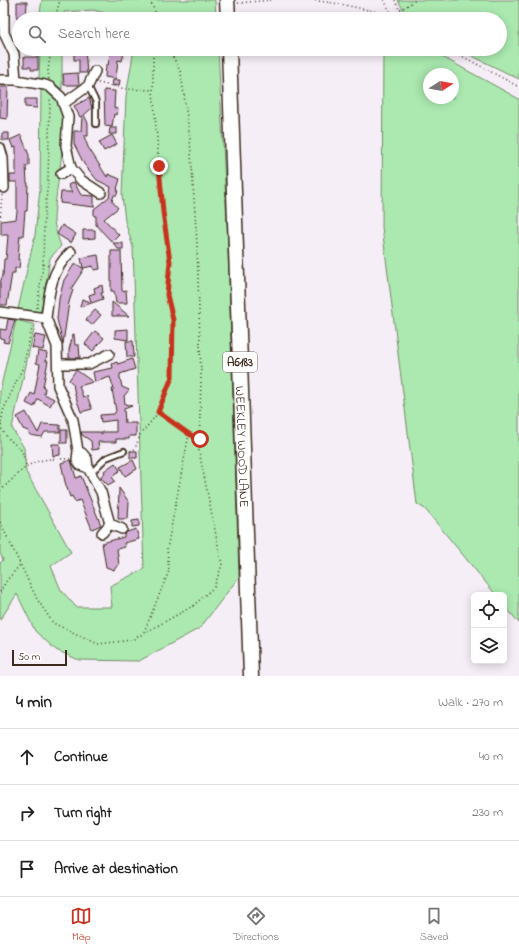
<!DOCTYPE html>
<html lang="en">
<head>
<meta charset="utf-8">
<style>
	:root { --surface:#fff; --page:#f2f2f2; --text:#222; --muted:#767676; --line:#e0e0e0; --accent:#c8321e }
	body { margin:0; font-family:"Indie Flower",sans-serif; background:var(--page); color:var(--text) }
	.controls { position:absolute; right:12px; bottom:12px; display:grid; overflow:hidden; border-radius:6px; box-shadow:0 2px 10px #0003 }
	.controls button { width:36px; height:36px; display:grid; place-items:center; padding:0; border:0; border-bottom:1px solid var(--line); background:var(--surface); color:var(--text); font:20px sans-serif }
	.compass { position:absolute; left:423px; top:68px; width:36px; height:36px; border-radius:50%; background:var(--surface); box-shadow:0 2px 10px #0003; rotate:79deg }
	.scale { position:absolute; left:12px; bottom:10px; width:55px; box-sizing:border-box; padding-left:4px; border:2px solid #3b2a1e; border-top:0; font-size:11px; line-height:14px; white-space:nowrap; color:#3b2a1e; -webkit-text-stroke:3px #fff; paint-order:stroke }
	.stop { position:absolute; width:12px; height:12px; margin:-9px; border:3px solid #c8321e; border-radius:50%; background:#fff }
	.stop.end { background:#c8321e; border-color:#fff; box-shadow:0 1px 4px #0008 }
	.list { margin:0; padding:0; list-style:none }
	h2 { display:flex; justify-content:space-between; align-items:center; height:52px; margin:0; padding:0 16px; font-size:17px }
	h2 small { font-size:13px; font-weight:400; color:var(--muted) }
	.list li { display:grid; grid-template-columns:26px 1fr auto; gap:12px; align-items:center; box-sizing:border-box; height:56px; padding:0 16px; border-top:1px solid var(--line) }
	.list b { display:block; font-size:15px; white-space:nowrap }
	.list em { font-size:13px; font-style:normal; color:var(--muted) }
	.icon { flex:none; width:22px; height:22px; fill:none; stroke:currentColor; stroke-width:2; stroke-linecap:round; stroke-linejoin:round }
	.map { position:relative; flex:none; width:519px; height:676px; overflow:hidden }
	.search { position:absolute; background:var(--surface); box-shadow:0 2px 10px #0003; left:12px; right:12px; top:12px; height:44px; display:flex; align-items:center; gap:10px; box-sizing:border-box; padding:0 14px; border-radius:22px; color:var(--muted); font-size:15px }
	.sheet { height:220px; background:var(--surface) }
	nav { display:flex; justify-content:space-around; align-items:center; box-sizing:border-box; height:56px; border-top:1px solid var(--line); background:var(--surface); font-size:11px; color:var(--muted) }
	nav a { display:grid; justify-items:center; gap:2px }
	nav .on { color:var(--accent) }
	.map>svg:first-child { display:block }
	.green { fill:#abe9b0; stroke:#738a67; fill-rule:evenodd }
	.building { fill:#d2acd5; stroke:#3b2a1e }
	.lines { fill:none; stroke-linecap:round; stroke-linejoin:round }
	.lane-casing { stroke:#3b2a1e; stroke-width:8 }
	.street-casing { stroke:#3b2a1e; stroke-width:12 }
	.primary-casing { stroke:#3b2a1e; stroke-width:17 }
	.path { stroke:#3b2a1e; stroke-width:1.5; stroke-dasharray:1 3; stroke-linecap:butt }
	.lane { stroke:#fff; stroke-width:4.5 }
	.street { stroke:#fff; stroke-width:9 }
	.primary { stroke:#fff; stroke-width:14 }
	.route { stroke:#c8321e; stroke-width:5 }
	.labels { text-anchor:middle; stroke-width:3; stroke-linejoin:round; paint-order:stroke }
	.shield { fill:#fff; stroke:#766a62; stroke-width:1 }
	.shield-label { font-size:12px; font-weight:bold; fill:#3b2a1e }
	.street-label { font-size:13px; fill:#3b2a1e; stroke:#fff }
</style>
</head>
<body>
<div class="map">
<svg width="519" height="676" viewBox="0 0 519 676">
	<rect width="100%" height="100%" fill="#f6eef7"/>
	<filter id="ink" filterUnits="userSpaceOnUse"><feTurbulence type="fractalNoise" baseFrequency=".025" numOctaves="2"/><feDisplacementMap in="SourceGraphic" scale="8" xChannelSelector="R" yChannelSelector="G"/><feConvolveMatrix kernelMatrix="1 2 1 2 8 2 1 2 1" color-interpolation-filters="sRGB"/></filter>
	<g filter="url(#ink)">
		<path class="green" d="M42 0H215L216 19H132L93 10 64 12 63 19H39Z
			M398 0H519V79L458 49H500V19H408Z
			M40 49H62V89L49 80 39 79Z
			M134 49H218L227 223 239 577 200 628 139 661 79 660 56 650 35 631 17 594 0 620V563L3 560 0 553V391L16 320 35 325 12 428 24 448 26 472 71 552 51 566 61 590 76 607H112L110 586 144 569 133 247 125 221 122 195 126 96Z
			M383 49H428L519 99V623L504 605V595H496L425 509 417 504 382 227ZM429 74H453V98H429Z
			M41 88C48 91 56 96 59 104 70 129 55 190 54 219 54 227 58 237 61 246L50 258 45 291 40 314 18 309 35 235 40 189Z"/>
		<path class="building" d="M17 2H27L26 19H17Z
			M17 36 19 40V51L13 38Z
			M74 49H85L87 73H79V60H74Z
			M111 49H125L122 61 118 60 116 79 105 77 106 65H108Z
			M24 57H38V70H31V67H24Z
			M78 73 79 85H64L63 74Z
			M113 80H120L119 86 112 85Z
			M0 87H8L7 119 0 118Z
			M104 90 115 91 114 108 118 109 117 115 114 114 112 127 105 126Z
			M89 98 92 108 84 115 88 123V136H84L88 147 107 177 108 174 120 179 117 189H118L117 195H114L112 201 118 208 104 219 119 235 112 242 96 225V216H94V209L109 197 111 187 97 180 84 164 74 144V131H81L82 116 80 117 74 106Z
			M25 99H37V108L25 107Z
			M110 128H117V134H109Z
			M2 133H9V140H2Z
			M21 135 29 155V166H26L27 183H28L27 211H25L23 236H20L19 244 18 260H20L19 268H15V273H12L7 305H0V282L3 275 4 259H6L8 235H1V221L16 219 17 212V182H10V175H16V147L13 148 10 140Z
			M112 135 117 144 104 151 99 142Z
			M74 182 81 195 94 196V207L60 203 61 192H72L68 185Z
			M62 225 76 234 71 243 57 234Z
			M83 230H95V238L83 239Z
			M113 243H123V249H118Z
			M111 251H121L122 291 126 290 127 303H116L114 291H111Z
			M98 255 100 269 94 270 93 266 83 268 81 258Z
			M75 263 84 269 71 289 73 290 69 302 63 344 57 319 59 299 64 280Z
			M102 285 103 293H101L103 299 80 307 82 299 91 302 89 295 95 293 94 288Z
			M112 302 129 316H112Z
			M95 310 101 315 92 325 86 320Z
			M8 319 15 320 8 343 3 342 4 339 0 338V329L6 330Z
			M128 329V340L115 338V330Z
			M95 331 104 338 93 351 85 344Z
			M73 334H74L75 345H79L80 358H69V350Z
			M35 335 46 337 43 350 32 348Z
			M126 341H133L134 357H127Z
			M38 351 47 353 46 361H48L43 387 45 388 44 394 54 399 50 406 38 399 34 407 26 403 31 393 34 395 40 364 36 363Z
			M132 359 135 369 120 374V378L122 387 129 390 124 396 125 404 132 406 124 409 125 423H136V436H129V439H116V442H98L99 449 92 450 91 441 82 435 81 432H99L102 434V432H116V420L101 422 100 415 114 414 116 411 112 389H114L110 377 95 382 93 372 113 368 112 364 117 362 118 364Z
			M76 370 93 382 79 386 83 397 87 396 92 409 81 412 75 395 73 384 69 380Z
			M26 412 38 433 42 424 60 425V432H45L42 437 30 435 28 431 23 429 17 417Z
			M61 430H67V443H61Z
			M52 444H60V455L53 456Z
			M130 451H137V458H130Z
			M71 460 76 478 81 476 101 525 92 529 80 500 75 502 72 496 70 497 65 482 61 463Z
			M133 460 137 469 125 476 120 467Z
			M115 463 120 470 112 477 115 481 108 485 100 477 105 473 104 471Z
			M119 488 129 502 128 519H118Z
			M139 520V526L132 527V521Z
			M136 529 139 539 124 543 125 547 117 549 119 565 117 566 114 570 106 567 102 543 124 537V535L127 532Z"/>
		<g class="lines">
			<defs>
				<path id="lane" d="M88 86 96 102V124
					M91 473 106 458 124 451"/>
				<path id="street" d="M4 3V33L14 54 16 80
					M0 80H16L45 85 50 87 61 97 68 117 66 146 71 168 81 180 101 193
					M63 104 88 86 95 71
					M0 148 3 158 4 188
					M61 174 71 168
					M0 312 46 318 57 346 58 386 73 420 78 451 77 460 80 465 88 468
					M46 318C49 292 51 270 71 252
					M58 364H89L109 354
					M78 451 82 453 87 459 88 468 101 492 110 524 122 529
					M102 533 110 524"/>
				<g id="primary">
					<path d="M227 0 228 19"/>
					<path id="s1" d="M229 49 251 676"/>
				</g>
			</defs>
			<use href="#lane" class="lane-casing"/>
			<use href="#street" class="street-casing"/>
			<use href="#primary" class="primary-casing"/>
			<path class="path" d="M150 0 158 19
				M311 0 340 4 392 15 416 0
				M384 0 392 15 398 19
				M395 0 400 11
				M238 3 272 0
				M55 19 60 0
				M449 49 519 87
				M49 79 48 71 51 49
				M98 83 126 89 153 90
				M0 220 2 195
				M43 265 51 266
				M37 308 43 265 44 220 48 180 50 99
				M189 434 200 439
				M130 451 135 449 140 435 158 413 172 377 173 320 167 295 170 262 163 212 153 90V49
				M26 465 22 451 7 437 1 428 3 411 23 367 33 324
				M0 491C27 466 29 457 70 459
				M0 522 37 599 53 623 98 644 132 640 193 606 214 587 222 565 199 451 201 378 197 244 190 139 181 73 169 49
				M0 592 7 580 20 565
				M144 632 169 571 167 549 189 434 158 413"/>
			<use href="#lane" class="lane"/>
			<use href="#street" class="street"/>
			<use href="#primary" class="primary"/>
		</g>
	</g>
	<g class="lines" filter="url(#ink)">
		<path class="route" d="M159 166 163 212 170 262 167 295 173 320 172 377 158 412 189 434 200 439"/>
	</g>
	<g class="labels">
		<rect class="shield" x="223" y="352" width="34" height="20" rx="3"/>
		<g class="shield-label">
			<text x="240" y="366">A6183</text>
		</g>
		<g class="street-label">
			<text dy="5" stroke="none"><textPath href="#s1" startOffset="398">WEEKLEY WOOD LANE</textPath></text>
		</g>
	</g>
</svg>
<div class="controls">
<button><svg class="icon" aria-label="locate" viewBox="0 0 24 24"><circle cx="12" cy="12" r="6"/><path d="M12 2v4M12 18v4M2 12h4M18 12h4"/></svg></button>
<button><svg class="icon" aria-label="layers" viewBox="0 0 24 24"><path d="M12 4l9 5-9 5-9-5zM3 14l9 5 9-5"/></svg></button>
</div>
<svg class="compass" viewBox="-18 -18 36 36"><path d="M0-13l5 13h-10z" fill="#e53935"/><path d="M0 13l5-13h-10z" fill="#767676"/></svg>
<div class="scale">50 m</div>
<div class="stop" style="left:200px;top:439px"></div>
<div class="stop end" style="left:159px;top:166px"></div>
<div class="search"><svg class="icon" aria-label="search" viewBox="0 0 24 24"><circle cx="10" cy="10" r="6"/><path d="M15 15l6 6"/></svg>Search here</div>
</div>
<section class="sheet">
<h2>4 min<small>Walk · 270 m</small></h2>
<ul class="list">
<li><svg class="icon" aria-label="ahead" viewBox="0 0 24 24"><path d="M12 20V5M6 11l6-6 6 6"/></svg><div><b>Continue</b></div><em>40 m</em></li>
<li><svg class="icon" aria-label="right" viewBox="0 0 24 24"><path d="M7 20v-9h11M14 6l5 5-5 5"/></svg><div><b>Turn right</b></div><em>230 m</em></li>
<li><svg class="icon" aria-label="arrive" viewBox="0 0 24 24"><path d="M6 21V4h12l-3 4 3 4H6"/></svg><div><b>Arrive at destination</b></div></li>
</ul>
</section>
<nav>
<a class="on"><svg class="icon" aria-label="map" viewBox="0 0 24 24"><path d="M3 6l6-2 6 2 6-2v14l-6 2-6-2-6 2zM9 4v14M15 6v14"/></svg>Map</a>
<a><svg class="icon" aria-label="directions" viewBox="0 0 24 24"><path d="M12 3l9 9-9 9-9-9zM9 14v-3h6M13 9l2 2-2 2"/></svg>Directions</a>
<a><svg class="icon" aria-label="saved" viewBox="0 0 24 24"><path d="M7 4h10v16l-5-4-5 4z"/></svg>Saved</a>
</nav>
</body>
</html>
